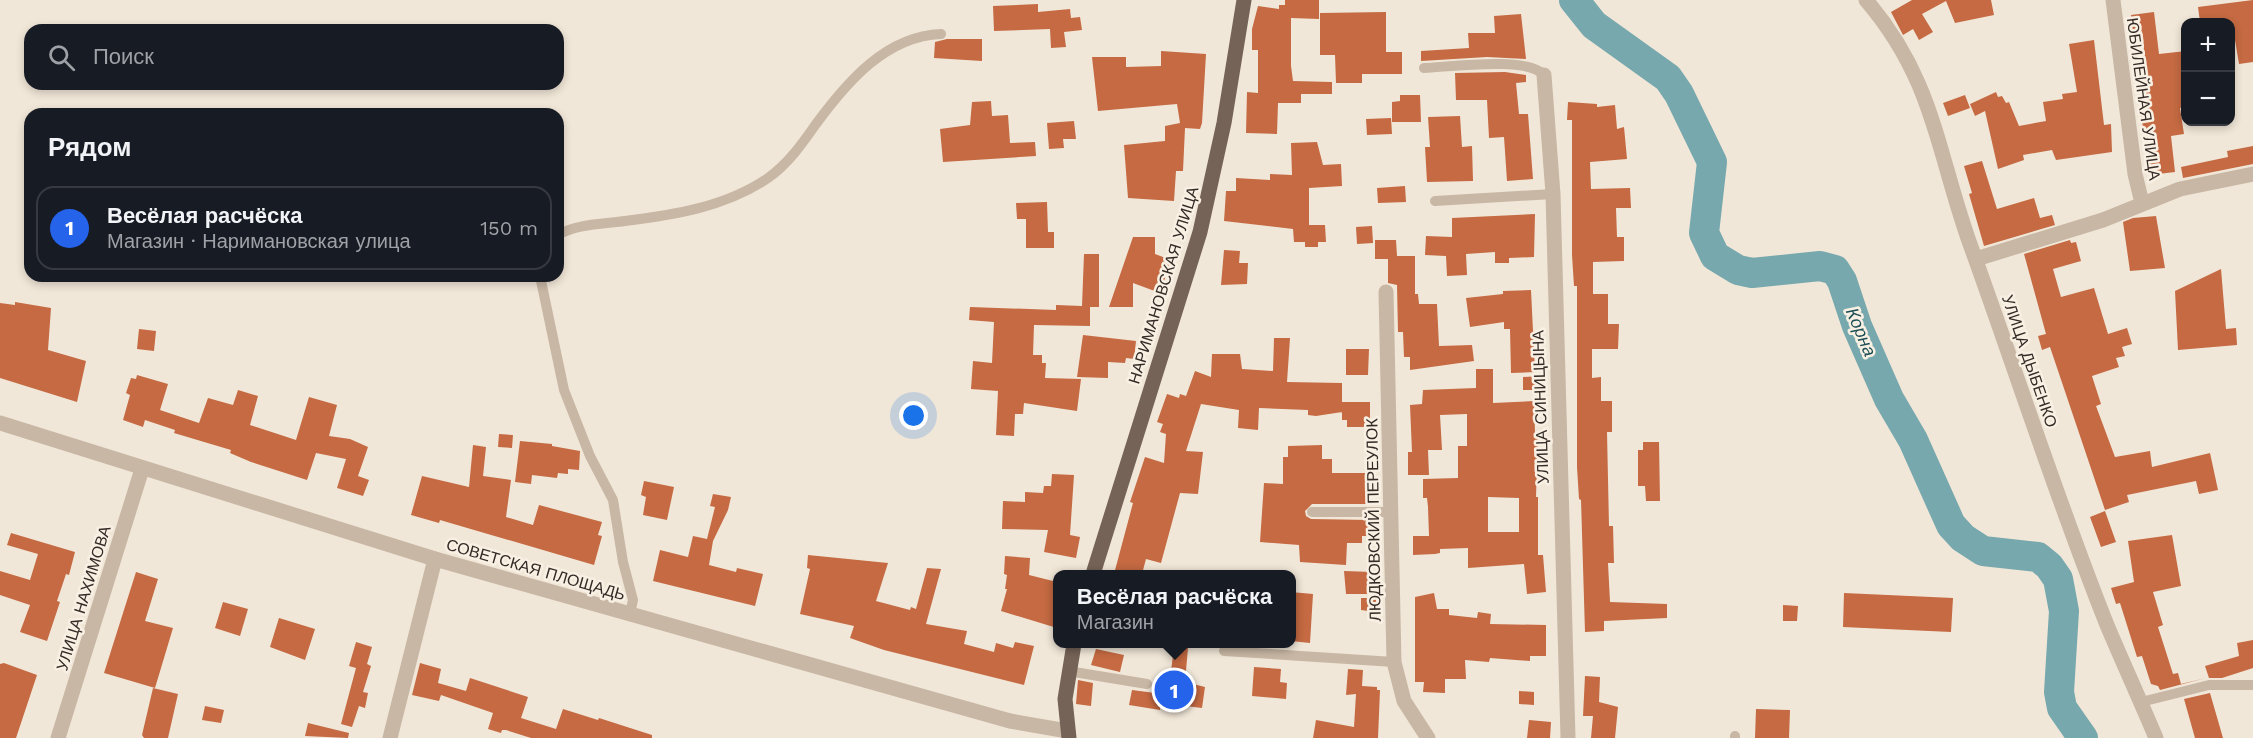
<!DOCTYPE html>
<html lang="ru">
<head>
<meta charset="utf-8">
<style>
	:root { --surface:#171b24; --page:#242831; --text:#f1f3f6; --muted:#9ea1a6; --line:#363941; --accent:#2563eb }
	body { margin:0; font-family:"Work Sans",sans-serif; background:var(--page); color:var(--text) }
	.controls { position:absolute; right:18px; top:18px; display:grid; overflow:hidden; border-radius:12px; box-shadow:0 3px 9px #0003 }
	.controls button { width:54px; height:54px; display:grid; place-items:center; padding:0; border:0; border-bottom:2px solid var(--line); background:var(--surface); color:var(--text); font:30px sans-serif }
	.you { position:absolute; left:914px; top:416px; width:21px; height:21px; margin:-15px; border:4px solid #fff; border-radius:50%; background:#1a73e8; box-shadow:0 0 0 9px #1a73e833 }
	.badge { display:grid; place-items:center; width:39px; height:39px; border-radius:50%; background:var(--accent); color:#fff; font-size:20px; font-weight:700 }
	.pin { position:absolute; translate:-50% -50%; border:3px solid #fff; box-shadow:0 2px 6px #0006 }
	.popup { position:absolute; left:1053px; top:570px; width:243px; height:78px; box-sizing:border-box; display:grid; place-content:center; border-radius:12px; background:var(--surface); filter:drop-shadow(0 2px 4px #0005); font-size:20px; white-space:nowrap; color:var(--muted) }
	.popup b { font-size:22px; color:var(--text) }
	.popup::after { content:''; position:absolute; left:50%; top:100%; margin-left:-12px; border:12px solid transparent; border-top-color:var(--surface) }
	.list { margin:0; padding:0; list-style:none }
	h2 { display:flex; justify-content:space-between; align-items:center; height:78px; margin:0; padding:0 24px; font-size:26px }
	h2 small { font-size:20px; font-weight:400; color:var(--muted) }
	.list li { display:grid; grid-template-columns:39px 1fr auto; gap:18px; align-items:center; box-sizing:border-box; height:84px; margin:0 12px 12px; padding:0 12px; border:2px solid var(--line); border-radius:18px }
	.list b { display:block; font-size:22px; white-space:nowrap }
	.list p { margin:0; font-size:20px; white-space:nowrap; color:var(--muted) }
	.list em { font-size:20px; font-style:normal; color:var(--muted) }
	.icon { flex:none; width:33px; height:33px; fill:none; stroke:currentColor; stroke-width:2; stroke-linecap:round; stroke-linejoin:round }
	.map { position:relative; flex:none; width:2253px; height:738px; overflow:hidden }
	.search { position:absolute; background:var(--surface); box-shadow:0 3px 9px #0003; left:24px; top:24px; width:540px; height:66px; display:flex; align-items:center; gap:15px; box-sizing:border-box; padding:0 21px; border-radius:18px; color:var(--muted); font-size:22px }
	.panel { position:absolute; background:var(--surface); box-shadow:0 3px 9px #0003; left:24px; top:108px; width:540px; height:174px; border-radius:18px }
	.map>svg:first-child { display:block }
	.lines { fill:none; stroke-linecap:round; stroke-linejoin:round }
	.river { stroke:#77a8ad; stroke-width:30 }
	.building { fill:#c56a42; fill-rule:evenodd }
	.service { stroke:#c8b7a4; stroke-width:10 }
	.minor { stroke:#c8b7a4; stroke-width:15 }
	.tertiary { stroke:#c8b7a4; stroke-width:15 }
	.primary { stroke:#766357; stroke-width:15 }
	.labels { text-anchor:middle; stroke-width:5; stroke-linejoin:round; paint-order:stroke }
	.street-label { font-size:16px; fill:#342b26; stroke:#f9f0e4 }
	.water-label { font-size:18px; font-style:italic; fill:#1c4e55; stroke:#f9f0e4 }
</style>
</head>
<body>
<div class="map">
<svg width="2253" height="738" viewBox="0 0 2253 738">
	<rect width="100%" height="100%" fill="#f1e7d8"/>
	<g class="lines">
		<path class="river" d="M1574 0 1594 25 1668 78 1679 94 1712 162 1704 233 1715 256 1738 270 1752 273 1820 266 1835 270 1842 281 1857 326 1889 399 1913 440 1951 525 1963 538 1983 551 2038 557 2049 566 2058 579 2064 611 2059 692 2062 708 2083 738"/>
	</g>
	<path class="building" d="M1285 0H1319V19L1291 18V66L1293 81 1332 82V94H1301V103H1278L1277 134 1246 133 1247 92 1258 93V50H1252V29L1258 6 1279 9V5H1285Z
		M1912 0H1991L1994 15 1955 23 1946 1 1922 14 1933 32 1919 40 1913 29 1903 35 1891 12Z
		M2253 0V62L2239 64 2232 22H2200L2198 7Z
		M1038 4V12L1070 9 1071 18 1080 17 1082 30 1064 32 1066 47 1051 48 1050 29 994 31 993 6Z
		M1386 12V52H1402V74H1362V83H1336L1335 55H1320V13Z
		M2154 12 2159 54 2186 51V107L2180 108 2184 134 2171 136 2175 172 2150 175 2140 108 2148 107 2144 74 2138 75 2136 60 2145 59 2142 31 2133 33 2131 15Z
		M1521 14 1526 59 1487 57 1421 61V51L1469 48 1468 33H1495L1494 16Z
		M947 39H982V61L934 58 935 42Z
		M2094 40 2104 125 2111 124 2112 152 2056 160 2052 150 2023 155 2024 160 1998 169 1985 111 1975 116 1970 104 1996 92 1998 97 2002 96 2006 103 2009 102 2019 126 2046 121 2043 102 2063 99 2062 94 2077 92 2069 44Z
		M1161 51 1206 54 1202 123 1200 129 1185 128 1183 171H1176L1174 201 1128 198 1124 145 1165 141V126L1180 123 1177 104 1098 111 1092 57H1126V67L1161 66Z
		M1505 72 1526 75V82L1516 83 1519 114H1528L1533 179 1507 181 1504 137 1489 138 1487 100H1456L1455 73Z
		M1400 95H1420L1421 122H1392V102L1400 101Z
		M1965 95 1970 108 1948 116 1943 103Z
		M991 101 992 116 1008 115 1010 143 1035 142 1036 156 943 162 940 129 970 125 972 102Z
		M1568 102 1597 104V107L1615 105 1617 129 1624 127 1627 159 1590 162 1591 189 1630 188 1631 208H1616L1617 237H1624V261L1593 262V294H1608V324H1619L1618 349H1592V378L1601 377V401H1612V432H1607L1609 526H1613L1614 563H1608L1610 602 1667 604V618L1604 621V631L1585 632 1581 500 1579 499 1577 467V286H1574L1572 255V120H1567Z
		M1460 116 1462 147 1472 146 1473 181 1427 182 1425 147H1430L1428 117Z
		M1391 118 1392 134 1367 135 1366 119Z
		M1074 121 1076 139H1063L1064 148 1049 149 1047 123Z
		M1317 142 1323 165 1341 164 1342 186 1309 188V225H1325L1326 242H1318V247H1305V242H1294L1293 229 1224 221 1226 191H1236V178L1270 180V174L1292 175 1291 143Z
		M2253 146V164L2183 178 2181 167 2228 157 2227 151Z
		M1982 161 1997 209 2034 198 2040 218 2052 215 2055 225 1984 246 1969 194 1972 193 1964 166Z
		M1405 186 1406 202 1378 203 1377 188Z
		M1047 202 1048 232H1054V248H1026V219H1017L1016 203Z
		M1535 214 1534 257 1509 258V263H1495V252L1466 254 1467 275 1447 276 1446 256 1425 255 1426 236 1452 237V218Z
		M2156 216 2165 268 2130 271 2123 222 2133 218Z
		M1372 226 1373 243 1357 244 1356 227Z
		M1133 237H1155V254L1171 260 1160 293 1133 283V307H1109Z
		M1375 240H1396L1397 256H1415V294H1418L1419 304H1437L1439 346 1472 345 1474 361 1410 370V357H1404L1403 332H1398L1397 285 1388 283V259H1375Z
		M2070 240 2071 243 2076 242 2081 261 2053 269 2061 297 2094 288 2108 334 2127 328 2132 344 2122 347 2125 356 2116 358 2119 367 2092 376 2101 404 2096 406 2115 457 2150 451 2152 467 2210 453 2218 490 2199 494 2196 481 2127 495 2129 502 2105 510 2050 347 2042 350 2038 336 2046 334 2024 254Z
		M1224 250 1240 251 1239 263H1248L1247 284 1221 285Z
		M1084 254H1099V307H1090V326L1034 325 1033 355H1042V363H1046L1045 378 1081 379 1077 411 1024 403 1023 414H1015L1014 436 996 435 998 391 971 389 973 361 992 363 994 322 969 320 970 307 1056 310V305L1082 306Z
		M2221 269 2226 329 2236 328 2237 345 2178 350 2175 291Z
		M1531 290 1535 372 1511 373 1510 329H1504V322L1470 327 1466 298 1503 294V291Z
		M15 302 51 308 48 350 86 361 77 402 0 378V303L15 305Z
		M139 329 156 331 154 351 137 349Z
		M1083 335 1136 341 1134 359 1126 358 1125 363 1108 362V378L1077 377Z
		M1274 338H1290L1287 382 1342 383V412L1316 416 1308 415V410L1259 408 1258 430 1238 428 1239 410 1201 404 1186 451 1203 452 1198 494 1180 493 1161 563 1146 559 1142 574H1114L1133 503 1130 502 1145 457 1164 463 1166 434 1160 432 1163 424 1157 422 1167 394 1179 398 1180 394 1186 396 1195 371 1211 377 1212 354H1240L1242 369 1273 371Z
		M1346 349H1369L1368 375H1346Z
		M1476 369H1493V403L1534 401 1535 433H1538L1536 497H1538V555H1543L1546 592 1527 594 1524 564 1468 568V548L1440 549V553L1435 554 1413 555V536H1429L1428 507 1427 498H1423V479L1458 478V446H1467V414L1440 415 1442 450H1428L1429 475H1408V452H1412L1410 405 1422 404 1423 390 1476 388ZM1488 497 1519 498V532H1488Z
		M137 375 168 384 160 410 199 423 208 398 233 405 238 390 258 396 250 425 296 440 309 397 337 405 329 436 350 439 368 447 358 476 369 480 363 496 337 488 346 459 316 453 307 480 251 462 230 453 231 450 174 433 175 430 145 420 143 427 123 420 130 395 126 393 131 378 136 379Z
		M1541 376 1542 390H1523V377Z
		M1342 402H1370V427H1347V420H1342Z
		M499 434 513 435 512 448 498 447Z
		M520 441 552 444V446L580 451 579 470 568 469V474L558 473 557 478 532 475 531 484 515 482Z
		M1643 442H1659L1660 501H1646L1645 486H1638V450H1643Z
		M473 445 486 447 483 476 511 480 506 517 533 525 539 505 602 522 598 535 602 536 594 565 440 520 439 523 411 515 422 476 469 487Z
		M1322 445V459H1332V473H1368V504H1312L1305 511 1306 516 1311 519 1369 520V536H1362V543H1347L1346 565 1300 562 1299 545 1260 542 1264 483 1283 484V457H1288V446Z
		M1052 474 1074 475 1070 535 1080 537 1076 558 1044 552 1048 530 1002 529 1003 501 1025 502V492L1043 493 1044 486H1051Z
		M644 481 674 487 667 520 643 515 646 497 641 495Z
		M713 494 731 497 728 510 713 541 709 565 736 572 737 568 763 574 755 606 653 581 660 550 688 557 693 536 707 539 715 507 710 506Z
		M2105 511 2116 542 2101 547 2090 517Z
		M11 533 75 552 69 575 66 574 57 601 60 602 47 641 20 632 30 605 0 595V571L30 580 38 554 7 545Z
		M2172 535 2181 586 2153 592 2163 625 2158 627 2173 674 2178 673 2181 684 2206 678 2160 690 2158 686 2151 684 2142 656 2137 657 2120 603 2116 604 2111 588 2134 582 2128 541Z
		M808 555 888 563 876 601 910 610 911 607 916 609 927 568 941 569 926 624 967 631 964 644 994 652 996 643 1013 648 1015 642 1034 646 1024 685 884 650 850 638 854 626 800 614 810 569 807 568Z
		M1005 556 1030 558 1029 575 1057 582V628L1001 611 1007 589H1005L1007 575 1004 574Z
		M1344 571 1373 572 1372 594H1346Z
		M136 572 158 579 145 621 173 628 155 688 104 673Z
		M1291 592 1313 594 1310 643 1291 641Z
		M1434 593 1437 609H1449V615L1477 618 1478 612 1491 614 1490 624 1546 625V656H1530V661L1490 658 1489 662 1465 660 1466 679H1445V693L1423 692 1424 682H1415V597Z
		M1844 593 1953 598 1951 632 1843 627Z
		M1361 598H1376V612L1361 610Z
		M223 602 248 609 240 636 215 628Z
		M1783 605 1798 606 1797 621H1783Z
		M279 618 315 629 305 660 270 647Z
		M2253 640V668L2222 678H2209L2205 666 2239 656 2237 643Z
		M356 642 372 647 367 664 371 666 363 692 368 693 365 708 359 706 352 727 341 724 356 668 349 666Z
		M1174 646 1188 648 1185 682 1205 687 1202 708 1161 703 1160 710 1129 705 1132 690 1155 693 1156 687 1166 688 1167 680H1170Z
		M1096 649 1124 655 1120 672 1091 665Z
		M4 663 37 675 16 738H0V664Z
		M420 663 441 669 438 683 466 691 470 678 528 697 521 718 556 729 563 709 598 720 599 718 652 735V738H531L506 730H502L501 733 488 729 493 713 441 695 439 701 412 695Z
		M1254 667 1281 669 1280 682 1287 683 1286 699 1252 696Z
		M1348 669 1363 670 1362 686 1377 687V690H1380L1378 738H1313L1316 720 1354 727 1356 694 1346 695Z
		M1585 676 1600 677 1599 702 1618 707 1615 738H1591L1593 716H1583Z
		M1078 680 1093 683 1091 706 1076 704Z
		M153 688 178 694 168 738H144L142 735Z
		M1519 691 1534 692V705L1519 704Z
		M2210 693 2223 738H2195L2184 699Z
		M205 706 224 710 221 723 202 720Z
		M1756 709 1790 710 1789 738H1755Z
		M1529 720 1551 722 1550 738H1527Z
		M308 723 349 733 348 738 305 736Z"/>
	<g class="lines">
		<path class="service" d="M1424 68C1450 67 1527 56 1544 75
			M1435 201 1553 194
			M558 235C576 224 604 224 625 221 673 215 726 207 768 178 788 164 802 144 816 124 847 82 886 36 941 34
			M540 276 564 390 590 456 613 500 623 562 633 600 630 614
			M1312 512H1391
			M1224 651 1394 662
			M1068 671 1147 684
			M2141 702 2209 685H2253
			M1735 738V736"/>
		<path class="minor" d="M1866 0C1934 79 1937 152 1970 244 2016 371 2057 500 2107 625 2123 663 2140 700 2156 738
			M2113 0 2135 174 2142 203
			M1544 75 1553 194 1568 738
			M1976 259 2103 220 2180 189 2253 174
			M1386 292 1394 662 1404 701 1428 738
			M58 738 142 469
			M390 738 435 559"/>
		<path class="tertiary" d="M0 423 435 559 1010 721 1067 731"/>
		<path class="primary" d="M1093 574 1200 232 1224 123 1244 0
			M1069 738 1065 699 1074 644"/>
	</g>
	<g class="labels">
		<g class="street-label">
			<text transform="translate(2144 99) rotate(82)" y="6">ЮБИЛЕЙНАЯ УЛИЦА</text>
			<text transform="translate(1163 285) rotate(-73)" y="6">НАРИМАНОВСКАЯ УЛИЦА</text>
			<text transform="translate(2030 361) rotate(71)" y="6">УЛИЦА ДЫБЕНКО</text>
			<text transform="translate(1540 407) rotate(-92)" y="6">УЛИЦА СИНИЦЫНА</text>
			<text transform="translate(1373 520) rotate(-91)" y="6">ЛЮДКОВСКИЙ ПЕРЕУЛОК</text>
			<text transform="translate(536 569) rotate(16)" y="6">СОВЕТСКАЯ ПЛОЩАДЬ</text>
			<text transform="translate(83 598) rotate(-73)" y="6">УЛИЦА НАХИМОВА</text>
		</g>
		<g class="water-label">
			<text transform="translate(1861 332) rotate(67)" y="6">Корна</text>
		</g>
	</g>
</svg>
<div class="controls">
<button>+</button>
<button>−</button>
</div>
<div class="you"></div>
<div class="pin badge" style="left:1174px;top:690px">1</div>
<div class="popup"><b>Весёлая расчёска</b>Магазин</div>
<div class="search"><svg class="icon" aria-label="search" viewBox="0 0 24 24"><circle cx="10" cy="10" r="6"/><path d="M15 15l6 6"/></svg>Поиск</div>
<section class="panel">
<h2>Рядом<small></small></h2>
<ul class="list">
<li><span class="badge">1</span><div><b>Весёлая расчёска</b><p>Магазин · Наримановская улица</p></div><em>150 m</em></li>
</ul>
</section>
</div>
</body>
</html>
